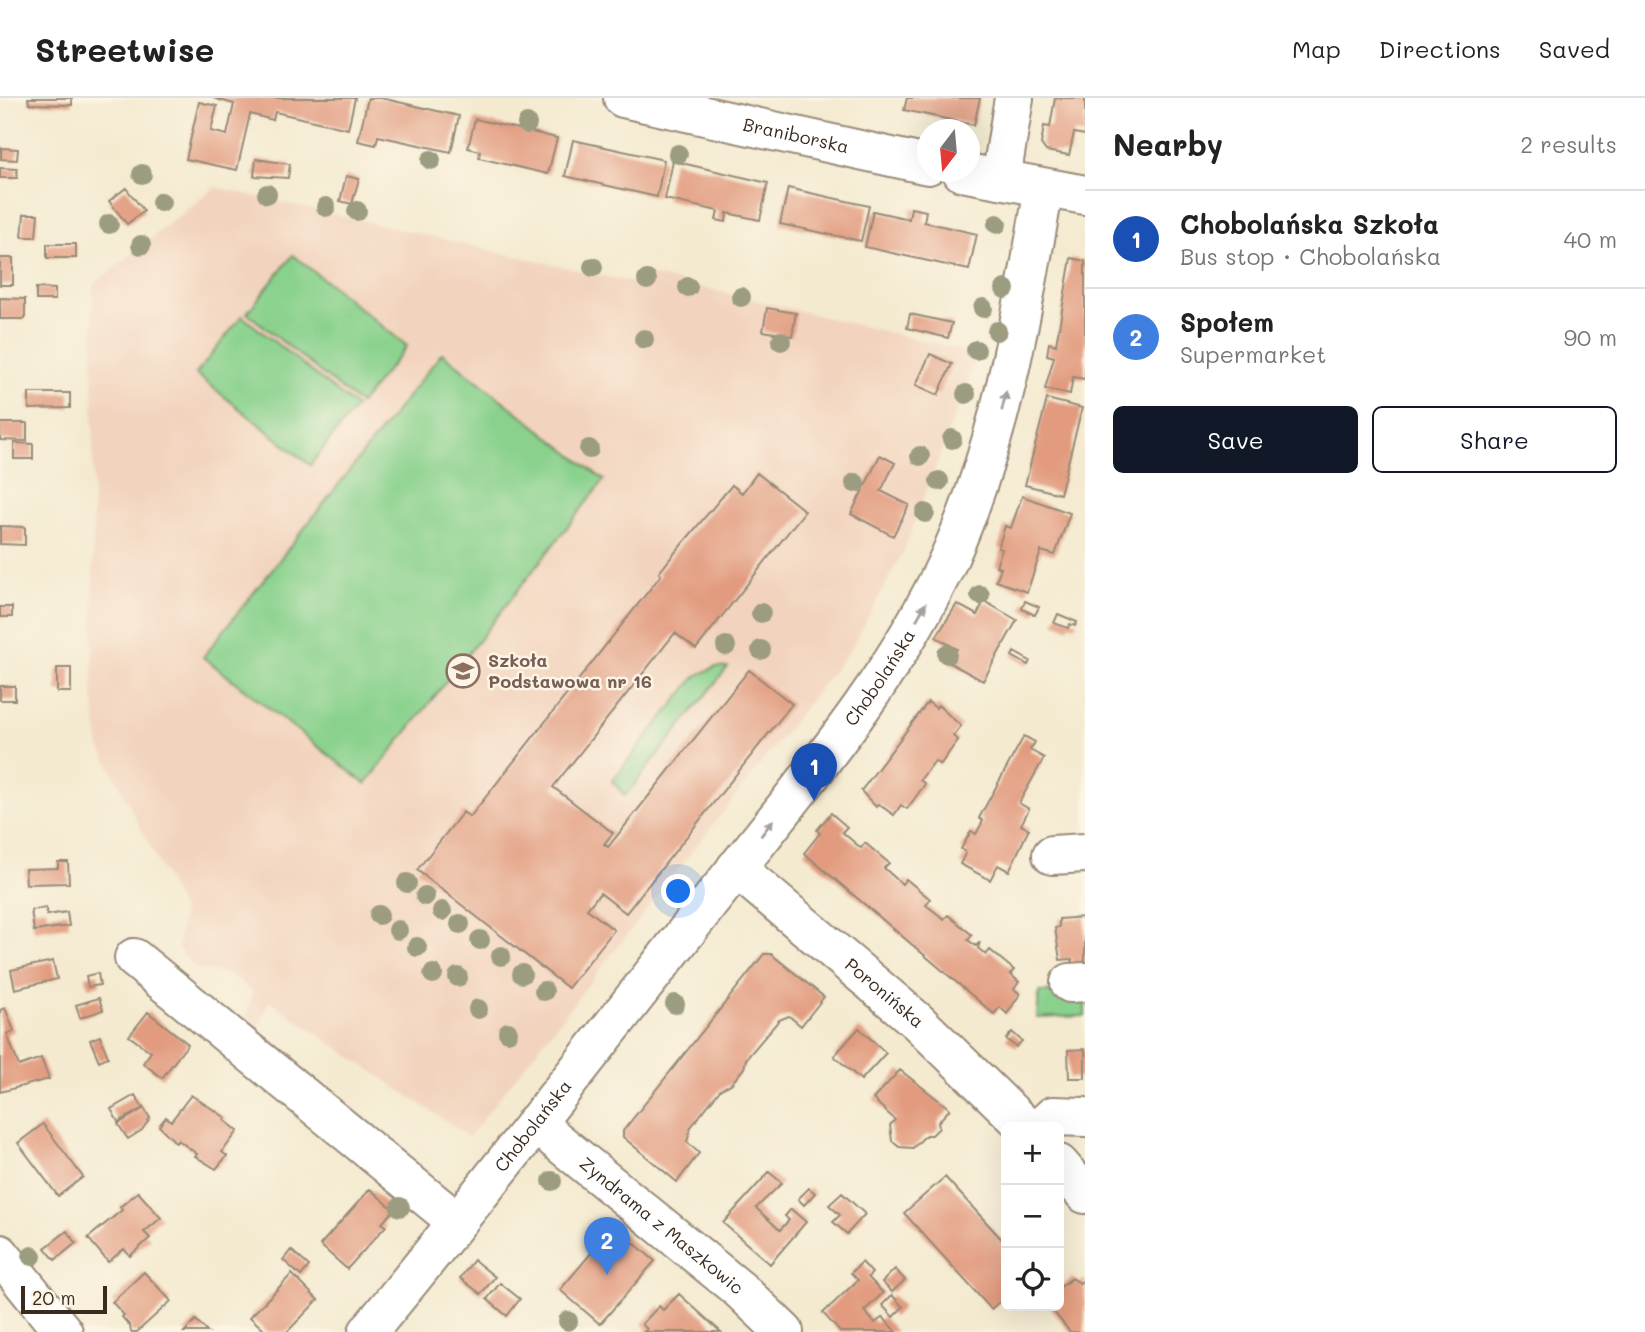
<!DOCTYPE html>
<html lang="en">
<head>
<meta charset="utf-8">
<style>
	:root { --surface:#fff; --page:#f2f2f2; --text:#222; --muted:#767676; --line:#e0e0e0; --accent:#111827 }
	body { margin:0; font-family:Mali,sans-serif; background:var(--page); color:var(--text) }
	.controls { position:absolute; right:21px; bottom:21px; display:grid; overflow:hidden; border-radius:10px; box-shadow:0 7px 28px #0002 }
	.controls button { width:63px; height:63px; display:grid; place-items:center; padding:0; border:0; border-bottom:2px solid var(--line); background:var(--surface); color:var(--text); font:35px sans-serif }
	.compass { position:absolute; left:917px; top:21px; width:63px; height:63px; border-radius:50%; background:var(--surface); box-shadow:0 7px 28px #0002; rotate:196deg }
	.scale { position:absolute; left:21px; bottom:18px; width:86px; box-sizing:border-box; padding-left:7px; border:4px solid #3b2a1e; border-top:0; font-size:19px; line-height:24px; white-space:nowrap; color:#3b2a1e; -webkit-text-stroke:5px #fcf5e5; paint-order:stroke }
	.you { position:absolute; left:679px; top:794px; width:24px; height:24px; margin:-18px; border:5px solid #fff; border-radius:50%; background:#1a73e8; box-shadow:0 0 0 10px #1a73e833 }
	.badge { display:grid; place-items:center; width:46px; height:46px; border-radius:50%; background:var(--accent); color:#fff; font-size:23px; font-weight:700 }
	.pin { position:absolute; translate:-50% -58px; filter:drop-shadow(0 2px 4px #0008) }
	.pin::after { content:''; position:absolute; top:37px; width:24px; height:21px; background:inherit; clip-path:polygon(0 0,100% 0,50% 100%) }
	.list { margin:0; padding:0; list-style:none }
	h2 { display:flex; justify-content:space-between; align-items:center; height:91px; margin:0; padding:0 28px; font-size:30px }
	h2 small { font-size:23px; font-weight:400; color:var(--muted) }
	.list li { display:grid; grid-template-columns:46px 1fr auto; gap:21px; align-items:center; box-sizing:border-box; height:98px; padding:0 28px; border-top:2px solid var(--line) }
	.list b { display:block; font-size:26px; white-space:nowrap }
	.list p { margin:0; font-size:23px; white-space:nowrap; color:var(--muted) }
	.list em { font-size:23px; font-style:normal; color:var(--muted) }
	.actions { display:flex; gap:14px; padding:21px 28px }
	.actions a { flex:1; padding:16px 0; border:2px solid var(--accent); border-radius:10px; text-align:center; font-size:24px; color:var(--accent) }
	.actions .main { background:var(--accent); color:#fff }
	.icon { flex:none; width:38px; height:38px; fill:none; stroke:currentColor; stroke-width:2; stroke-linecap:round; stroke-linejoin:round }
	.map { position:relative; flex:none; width:1085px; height:1234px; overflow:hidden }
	header { display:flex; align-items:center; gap:42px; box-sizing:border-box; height:98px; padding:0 35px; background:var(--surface); border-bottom:2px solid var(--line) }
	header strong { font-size:33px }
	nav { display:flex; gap:38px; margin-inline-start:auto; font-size:24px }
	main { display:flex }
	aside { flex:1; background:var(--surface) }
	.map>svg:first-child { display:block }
	.built { fill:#f2d4be }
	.green { fill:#89d18d; stroke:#627e56; stroke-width:2 }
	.building { fill:#e29b7f }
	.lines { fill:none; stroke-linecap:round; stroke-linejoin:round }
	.minor-casing { stroke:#988a77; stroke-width:42 }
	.minor { stroke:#fff; stroke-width:38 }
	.tree { fill:#9b9c80 }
	.oneway { fill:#a79f9a }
	.labels { text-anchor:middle; stroke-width:5; stroke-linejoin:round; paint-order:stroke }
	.street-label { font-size:18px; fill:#3b2a1e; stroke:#fcf5e5 }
	.education-label { font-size:18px; font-weight:bold; fill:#785e54; stroke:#fcf5e5; text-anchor:start }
</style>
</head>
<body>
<header>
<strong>Streetwise</strong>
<nav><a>Map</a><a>Directions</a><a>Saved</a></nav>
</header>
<main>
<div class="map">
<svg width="1085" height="1234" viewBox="0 0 1085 1234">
	<rect width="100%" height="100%" fill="#fcf5e5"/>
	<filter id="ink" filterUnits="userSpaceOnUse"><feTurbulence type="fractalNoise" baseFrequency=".0143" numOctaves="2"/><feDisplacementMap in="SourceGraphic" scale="14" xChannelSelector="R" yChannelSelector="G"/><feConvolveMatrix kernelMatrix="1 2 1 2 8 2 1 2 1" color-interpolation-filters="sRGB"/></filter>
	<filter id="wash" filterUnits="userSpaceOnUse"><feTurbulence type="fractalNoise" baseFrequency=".00686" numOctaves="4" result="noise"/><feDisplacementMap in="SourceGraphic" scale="28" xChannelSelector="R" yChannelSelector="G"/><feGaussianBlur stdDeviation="1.57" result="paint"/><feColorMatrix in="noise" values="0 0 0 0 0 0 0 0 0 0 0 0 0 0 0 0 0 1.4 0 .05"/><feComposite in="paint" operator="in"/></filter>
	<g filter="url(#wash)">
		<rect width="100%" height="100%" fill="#f4ead0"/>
		<path class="built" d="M215 89 634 185 646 176 978 256 904 452 852 549 469 1039 269 903 257 934 244 926 252 894 233 878 195 870 178 850 182 812 99 647 93 597V187Z"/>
		<path class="green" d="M293 157 407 248 360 306 247 215Z
			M242 218 356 309 310 367 196 276Z
			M442 255 604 382 366 686 203 559Z
			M715 569H728L625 698 612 683 696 578Z
			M1085 893V918L1037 920 1039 894Z"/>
		<g id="blocks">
			<path class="building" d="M28 0H72V7L29 6Z
				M213 0H355L348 31 275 14 273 22 250 16 237 72 186 61 199 4 217 8 211 33 227 37 234 6Z
				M368 0H381L459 18 451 54 378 38 376 47 358 43Z
				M907 0H980L974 27 904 12Z
				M1055 0H1085V37L1074 35 1069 57 1046 53 1041 46 1044 28 1050 29Z
				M475 21 557 40 548 76 479 60 480 53 468 50Z
				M573 42 664 62 657 99 565 78Z
				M1 50 18 51 17 62 1 61Z
				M256 61 290 66 288 80 254 78Z
				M673 63 768 85 760 122 727 115 726 124 716 122 718 113 665 101Z
				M0 70 17 71V80H0Z
				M346 78 359 81 352 106 340 103Z
				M126 90 144 113 127 126 109 103Z
				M788 90 869 108 861 143 780 126Z
				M911 110 926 113 924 124 977 136 969 172 865 149 873 113 909 121Z
				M24 116H38L36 139H22Z
				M47 146H76V160H47Z
				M0 160H13V187H0Z
				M1071 160 1085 163V281L1073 279 1070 296 1045 291 1054 259 1047 257 1049 245 1056 247Z
				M36 190 55 191V202H36Z
				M0 200 25 201V221H0Z
				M767 210 796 215 792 238 763 233Z
				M910 216 952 225 948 240 907 230Z
				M930 256 952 266 938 297 916 287Z
				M29 295H70V310L29 311Z
				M1047 301 1082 310 1060 396 1025 387Z
				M0 325H27V343L0 342Z
				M14 345 33 346V361H14Z
				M880 357 895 365 881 393 909 407 893 438 851 416Z
				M757 375 805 413 696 551 675 535 553 689 613 735 604 746 608 749 749 572 792 606 626 815 600 795 587 811 614 832 568 890 417 772 463 714 470 719 661 477 659 475 673 457 732 387 742 395Z
				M1022 398 1070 415 1055 457 1041 453 1027 494 996 483 1001 470 996 468 1002 451 998 450 1005 428 1011 430Z
				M0 428 25 429V447L0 446Z
				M984 503 1017 522 983 583 950 565 957 551 936 539 957 506 977 517Z
				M1025 503 1039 509 1035 517 1022 511Z
				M0 509H12V519H0Z
				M1058 516 1077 524 1075 528 1070 526 1068 530 1054 525Z
				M1014 554 1030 563 1028 567 1012 558Z
				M57 570H71V594H57Z
				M0 588H15V602H0Z
				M928 604 936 610 938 607 961 628 953 638 958 642 940 667 935 663 920 682 925 686 907 711 901 707 894 717 878 706 876 709 861 693Z
				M1024 638 1035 644 1030 652 1044 660 1019 705 1029 711 1021 727 1029 731 1009 773 998 767 990 782 960 766 966 754 961 751 971 733 976 736 983 723 979 720Z
				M831 715 847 729 842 734 861 750 865 745 889 765 884 770 902 786 906 781 930 801 926 807 944 821 948 817 972 837 968 842 976 848 980 844 978 850 986 857 990 852 1014 872 1010 876 1019 884 1014 891 1020 896 1007 916 1000 909 994 916 804 755 820 735 817 732Z
				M58 764H68L69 785 26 786 25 771 58 770Z
				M46 810 47 817 67 814 69 828 34 833 31 812Z
				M1085 819V869L1072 870V861L1060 862 1055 830 1059 829V821Z
				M764 856H771L824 899 801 928 789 918 779 922 746 961 744 970 731 986 721 991 691 1029 687 1044 699 1055 677 1084 623 1039V1033Z
				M53 863 57 881 15 891 11 872Z
				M98 875 100 887 88 889 86 878Z
				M99 900 103 912 80 920 76 907Z
				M5 910 14 933 7 936 19 968 41 960 49 981 0 994V912Z
				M148 914 188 946 162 980 143 965 151 954 129 938Z
				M859 930 886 955 861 982 834 958Z
				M1012 934 1022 943 1016 949 1006 941Z
				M100 938 108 959 99 963 90 942Z
				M1085 951V980H1069L1068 952Z
				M900 972 950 1011 938 1024 939 1030 932 1037H926L913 1050 899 1049 892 1043 890 1027 895 1022 873 1001Z
				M135 997 143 1010 118 1024 111 1011Z
				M191 997 226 1020 224 1022 238 1033 222 1054 227 1058 216 1071 195 1058 197 1056 178 1042 176 1045 159 1028 166 1019 171 1023Z
				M144 1010 150 1020 142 1032 128 1041 118 1026Z
				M43 1026 83 1079 58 1098 18 1045Z
				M769 1074 782 1085 756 1110 780 1132 789 1122 785 1118 791 1111 806 1124 770 1166 723 1125Z
				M945 1079 1006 1146V1198L991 1211 904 1115Z
				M809 1090 815 1095 804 1107 798 1101Z
				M370 1091 394 1112 382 1125 386 1128 347 1171 320 1147Z
				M138 1094 161 1120 144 1134 150 1140 130 1158 124 1151 108 1164 88 1140 122 1112 120 1109Z
				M842 1095 865 1116 847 1136 833 1124 840 1117 829 1107Z
				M614 1128 655 1163 600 1226 560 1192Z
				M67 1133 76 1145 55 1162 45 1150Z
				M291 1152 309 1168 301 1178 283 1162Z
				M474 1162 495 1179 481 1196 460 1180Z
				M862 1164 872 1175 868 1179 883 1195 864 1213 875 1225 883 1219 896 1234H840L823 1215 858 1182 851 1175Z
				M895 1171 905 1182 892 1194 882 1184Z
				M144 1174 171 1203 137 1234H131L130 1228 122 1219 124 1217 112 1204Z
				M292 1176 318 1202 287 1234H266L250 1219Z
				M1072 1180 1080 1185 1085 1181V1234H1070L1049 1208H1059V1190Z
				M500 1185 520 1201 507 1218 487 1201Z
				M679 1196 721 1234H644L647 1231 642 1226 659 1208 663 1212Z
				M892 1197 903 1209 893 1219 882 1207Z
				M196 1222 208 1234H184Z"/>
		</g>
	</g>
	<g filter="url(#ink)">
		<use href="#blocks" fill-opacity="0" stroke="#988a77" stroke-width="2"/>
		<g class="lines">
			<defs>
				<g id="minor">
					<path id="s1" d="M623 0 928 67"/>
					<path d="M962 74 1085 97"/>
					<path d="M1001 81 1014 0"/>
					<path d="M1052 757 1085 755"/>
					<path id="s2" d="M736 770 917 923 1026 1029"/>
					<path d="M134 860 456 1123"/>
					<path d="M1070 885 1085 884"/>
					<path id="s3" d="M535 1025 740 1192 784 1234"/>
					<path d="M1041 1029 1053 1018 1085 1019"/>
					<path d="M1059 1066 1085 1096"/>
					<path d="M0 1156 63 1234"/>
					<path id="s4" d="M368 1234C482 1096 591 954 702 814 790 701 891 589 950 458 1002 340 1022 216 1044 90"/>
				</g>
			</defs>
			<use href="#minor" class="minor-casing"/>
			<use href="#minor" class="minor"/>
		</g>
		<g class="tree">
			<circle cx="527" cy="26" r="10"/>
			<circle cx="678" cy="56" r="10"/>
			<circle cx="431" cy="62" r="10"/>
			<circle cx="142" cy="76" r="10"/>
			<circle cx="267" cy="96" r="10"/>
			<circle cx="161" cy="104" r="10"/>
			<circle cx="326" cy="109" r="10"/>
			<circle cx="357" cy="113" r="10"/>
			<circle cx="109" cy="126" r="10"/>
			<circle cx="997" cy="126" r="10"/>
			<circle cx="141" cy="147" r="10"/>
			<circle cx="593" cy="169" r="10"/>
			<circle cx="647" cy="182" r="10"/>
			<circle cx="688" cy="189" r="10"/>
			<circle cx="1005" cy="191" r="10"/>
			<circle cx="741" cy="199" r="10"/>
			<circle cx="983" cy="210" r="10"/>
			<circle cx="997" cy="233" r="10"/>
			<circle cx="644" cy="241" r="10"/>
			<circle cx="781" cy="243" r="10"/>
			<circle cx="976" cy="252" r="10"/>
			<circle cx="966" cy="296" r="10"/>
			<circle cx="952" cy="341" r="10"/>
			<circle cx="589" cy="351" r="10"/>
			<circle cx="920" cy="358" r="10"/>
			<circle cx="939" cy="383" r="10"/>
			<circle cx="855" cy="385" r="10"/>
			<circle cx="925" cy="415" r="10"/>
			<circle cx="980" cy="497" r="10"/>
			<circle cx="761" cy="515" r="10"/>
			<circle cx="726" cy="548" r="10"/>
			<circle cx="761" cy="552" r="10"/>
			<circle cx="947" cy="556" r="10"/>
			<circle cx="407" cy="785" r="10"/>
			<circle cx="425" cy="798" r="10"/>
			<circle cx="442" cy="813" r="10"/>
			<circle cx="379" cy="817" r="10"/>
			<circle cx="460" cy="826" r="10"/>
			<circle cx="398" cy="832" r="10"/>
			<circle cx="480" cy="842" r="10"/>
			<circle cx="417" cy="849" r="10"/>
			<circle cx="501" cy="858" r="10"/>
			<circle cx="433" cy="876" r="10"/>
			<circle cx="522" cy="876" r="10"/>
			<circle cx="458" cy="879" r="10"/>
			<circle cx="544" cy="893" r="10"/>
			<circle cx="675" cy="906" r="10"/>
			<circle cx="478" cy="911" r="10"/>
			<circle cx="508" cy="934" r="10"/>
			<circle cx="552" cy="1083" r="10"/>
			<circle cx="400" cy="1109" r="10"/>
			<circle cx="32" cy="1158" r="10"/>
			<circle cx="568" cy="1223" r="10"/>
		</g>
		<defs><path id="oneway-solid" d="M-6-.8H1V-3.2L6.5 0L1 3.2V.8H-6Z" transform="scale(1.75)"/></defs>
		<g class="oneway">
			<use href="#oneway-solid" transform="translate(1004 303) rotate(-77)"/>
			<use href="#oneway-solid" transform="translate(921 514) rotate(-61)"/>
			<use href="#oneway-solid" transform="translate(767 730) rotate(-53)"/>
		</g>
	</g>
	<defs>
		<symbol id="school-ring" viewBox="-11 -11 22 22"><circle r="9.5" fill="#fcf5e5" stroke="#8d6e63" stroke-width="1.5"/><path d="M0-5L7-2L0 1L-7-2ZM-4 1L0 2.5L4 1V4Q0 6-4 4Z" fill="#8d6e63"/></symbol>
	</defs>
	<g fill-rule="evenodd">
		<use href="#school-ring" x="444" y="554" width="38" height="38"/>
	</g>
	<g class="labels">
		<g class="street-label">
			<text dy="6" stroke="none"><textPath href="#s1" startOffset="177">Braniborska</textPath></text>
			<text dy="6" stroke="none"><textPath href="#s4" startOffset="831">Chobolańska</textPath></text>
			<text dy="6" stroke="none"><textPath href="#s2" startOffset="194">Poronińska</textPath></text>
			<text dy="6" stroke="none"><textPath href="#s4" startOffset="264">Chobolańska</textPath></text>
			<text dy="6" stroke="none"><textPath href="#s3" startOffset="163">Zyndrama z Maszkowic</textPath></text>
		</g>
		<g class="education-label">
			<text x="488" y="569">Szkoła<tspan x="488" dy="21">Podstawowa nr 16</tspan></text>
		</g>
	</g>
</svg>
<div class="controls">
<button>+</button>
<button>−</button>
<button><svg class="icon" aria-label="locate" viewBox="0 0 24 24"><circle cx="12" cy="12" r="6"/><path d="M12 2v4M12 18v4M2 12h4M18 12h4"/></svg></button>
</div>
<svg class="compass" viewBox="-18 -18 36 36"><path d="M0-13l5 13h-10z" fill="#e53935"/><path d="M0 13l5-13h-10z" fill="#767676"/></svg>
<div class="scale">20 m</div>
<div class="you"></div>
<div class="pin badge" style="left:814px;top:703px;background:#1a4fb4">1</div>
<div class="pin badge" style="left:607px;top:1177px;background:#3f7fe0">2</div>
</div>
<aside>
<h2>Nearby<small>2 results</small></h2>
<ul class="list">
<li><span class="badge" style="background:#1a4fb4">1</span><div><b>Chobolańska Szkoła</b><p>Bus stop · Chobolańska</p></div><em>40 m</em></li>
<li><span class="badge" style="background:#3f7fe0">2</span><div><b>Społem</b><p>Supermarket</p></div><em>90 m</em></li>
</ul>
<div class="actions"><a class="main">Save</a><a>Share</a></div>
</aside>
</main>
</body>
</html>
